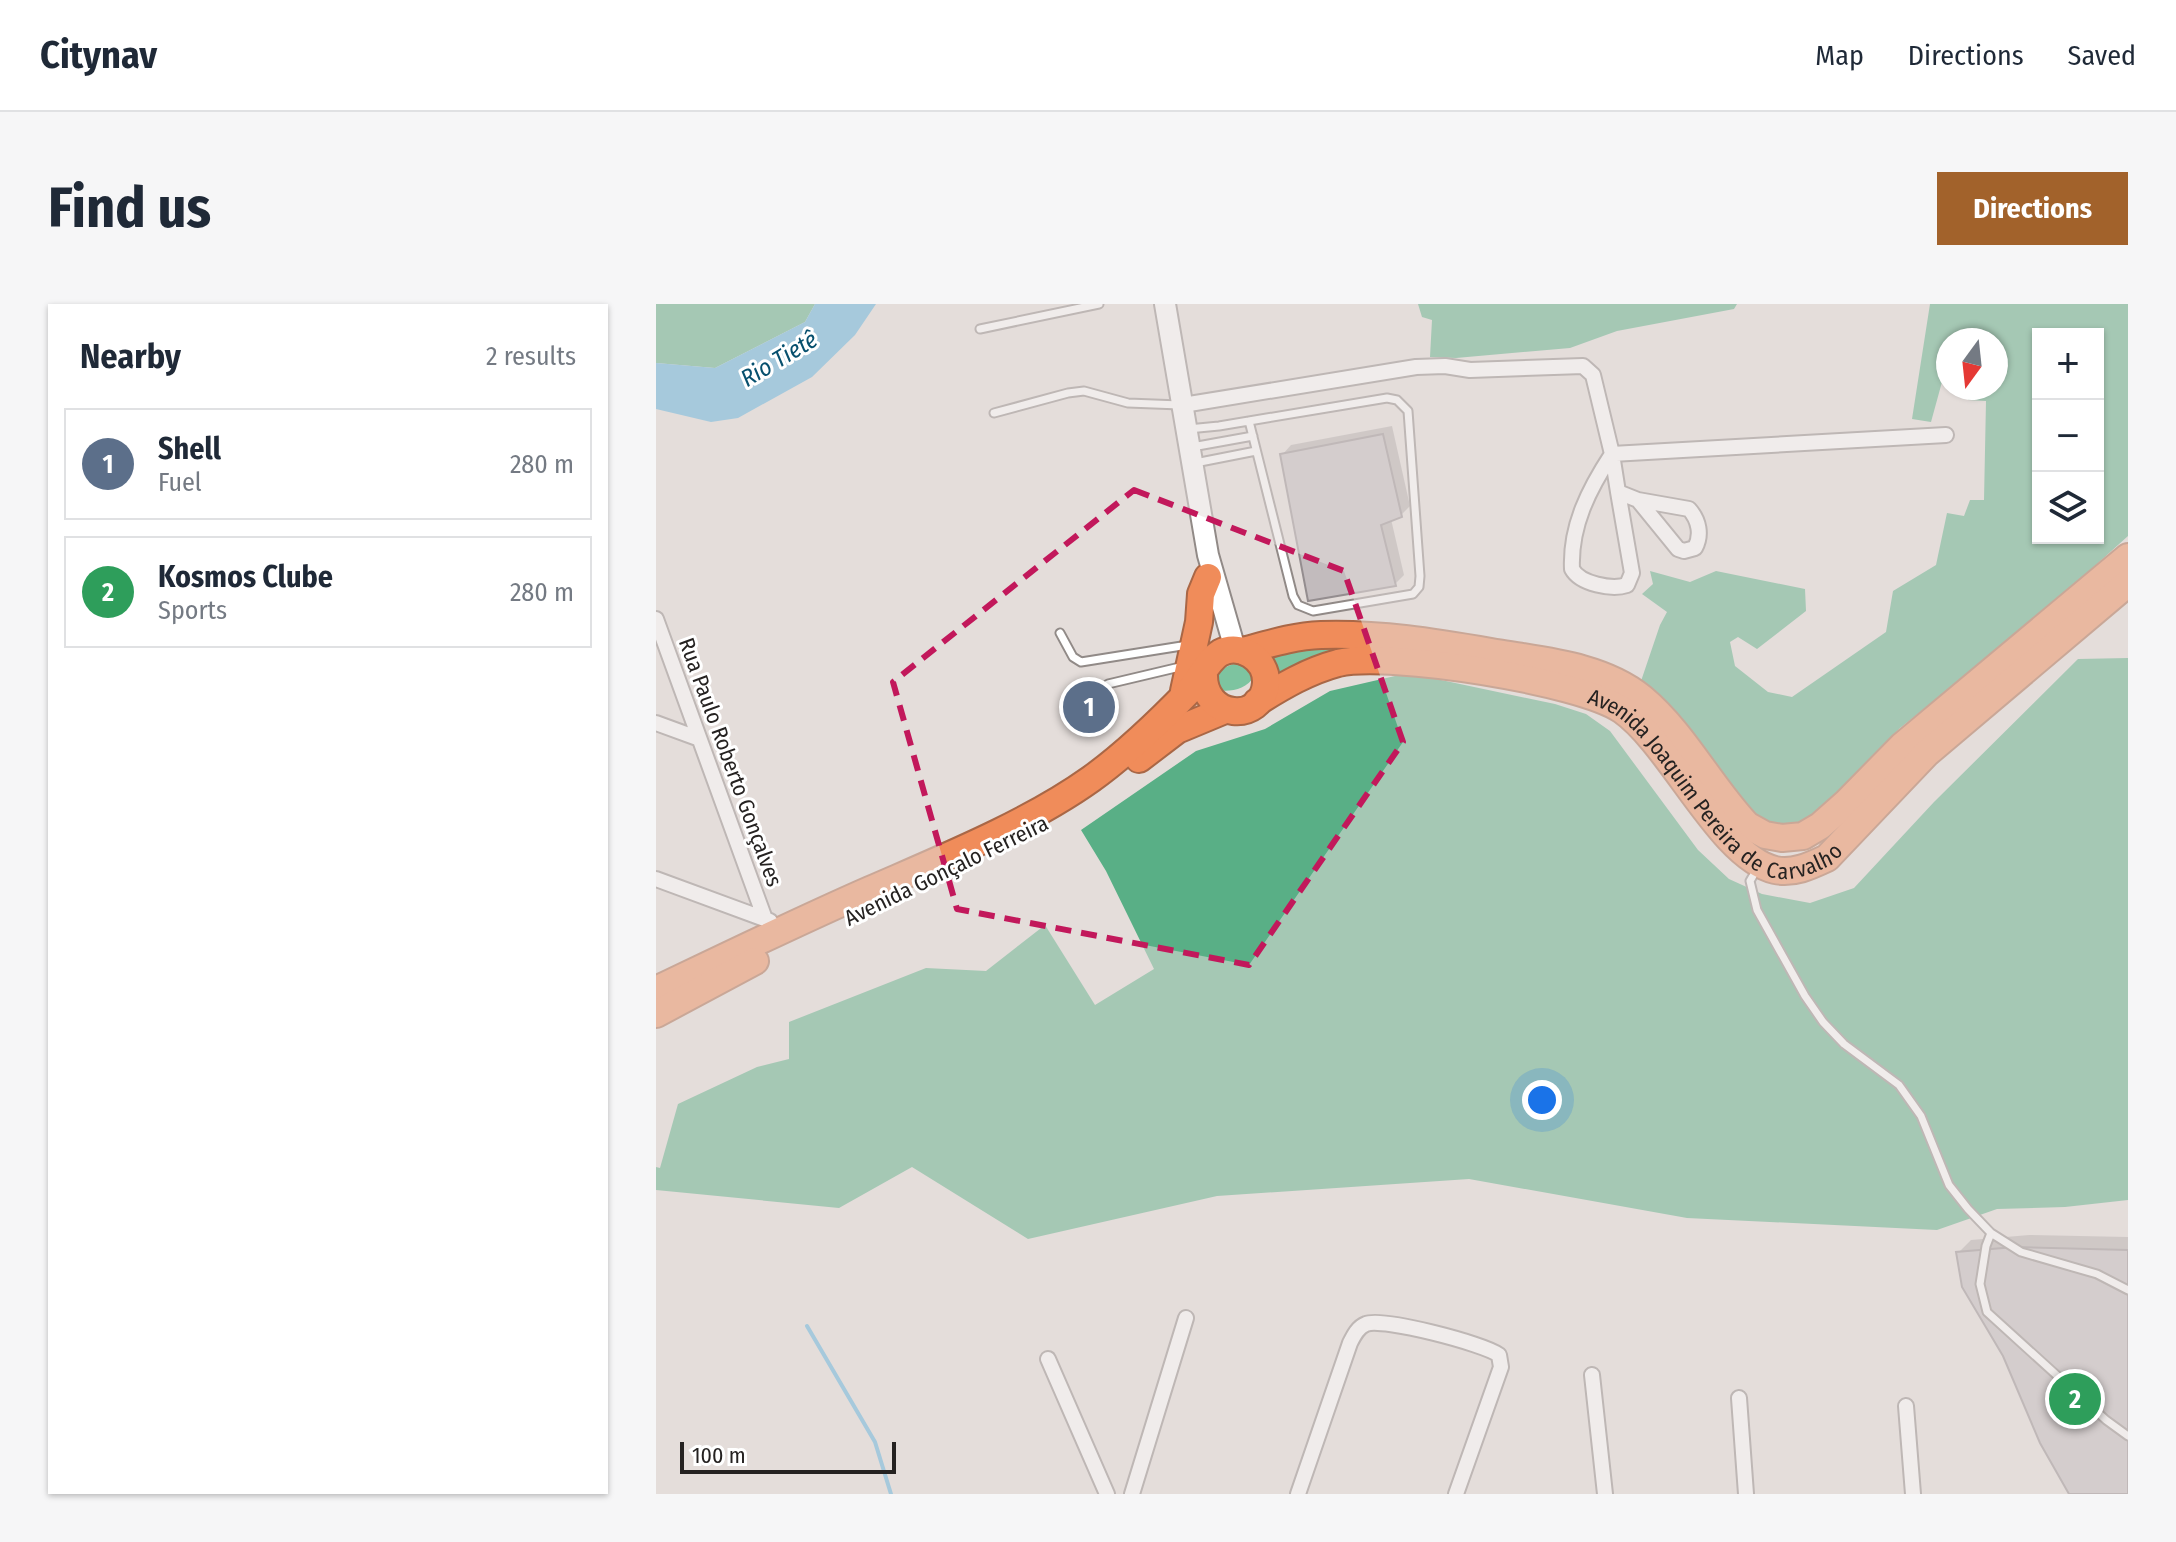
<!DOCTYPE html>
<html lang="en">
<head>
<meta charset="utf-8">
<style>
	:root { --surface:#fff; --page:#f6f6f7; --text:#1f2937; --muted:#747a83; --line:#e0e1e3; --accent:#a2622b }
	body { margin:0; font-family:"Fira Sans Condensed",sans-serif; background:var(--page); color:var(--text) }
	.controls { position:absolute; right:24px; top:24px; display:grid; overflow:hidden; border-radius:0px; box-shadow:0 2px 6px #0004 }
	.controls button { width:72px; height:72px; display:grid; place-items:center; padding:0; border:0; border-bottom:2px solid var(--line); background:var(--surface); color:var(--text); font:40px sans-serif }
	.compass { position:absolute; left:1280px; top:24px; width:72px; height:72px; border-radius:50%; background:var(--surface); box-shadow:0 2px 6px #0004; rotate:195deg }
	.scale { position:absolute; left:24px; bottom:20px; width:216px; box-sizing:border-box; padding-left:8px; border:4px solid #252221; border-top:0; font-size:22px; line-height:28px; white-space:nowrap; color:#252221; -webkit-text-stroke:6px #fff; paint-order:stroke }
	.you { position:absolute; left:886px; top:796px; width:28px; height:28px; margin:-20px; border:6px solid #fff; border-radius:50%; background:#1a73e8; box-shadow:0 0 0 12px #1a73e833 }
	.badge { display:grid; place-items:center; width:52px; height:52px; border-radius:50%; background:var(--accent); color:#fff; font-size:26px; font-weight:700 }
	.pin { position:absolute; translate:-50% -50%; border:4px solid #fff; box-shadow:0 2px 8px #0006 }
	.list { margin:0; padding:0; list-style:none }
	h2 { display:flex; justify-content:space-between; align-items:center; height:104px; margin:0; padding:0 32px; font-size:34px }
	h2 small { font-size:26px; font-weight:400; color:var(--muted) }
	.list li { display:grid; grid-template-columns:52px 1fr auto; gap:24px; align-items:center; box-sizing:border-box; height:112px; margin:0 16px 16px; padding:0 16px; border:2px solid var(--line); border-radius:0px }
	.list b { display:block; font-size:30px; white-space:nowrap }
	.list p { margin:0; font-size:26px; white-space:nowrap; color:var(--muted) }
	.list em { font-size:26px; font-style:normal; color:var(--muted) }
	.icon { flex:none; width:44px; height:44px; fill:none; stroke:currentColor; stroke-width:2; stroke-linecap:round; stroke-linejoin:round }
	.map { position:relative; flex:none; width:1472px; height:1190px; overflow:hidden; border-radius:0px }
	header { display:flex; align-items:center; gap:48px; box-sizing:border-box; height:112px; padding:0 40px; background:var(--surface); border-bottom:2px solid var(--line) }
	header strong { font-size:38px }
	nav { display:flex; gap:44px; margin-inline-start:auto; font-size:28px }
	.intro { display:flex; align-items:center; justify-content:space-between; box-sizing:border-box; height:192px; padding:0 48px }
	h1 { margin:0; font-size:56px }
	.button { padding:20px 36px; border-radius:0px; background:var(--accent); color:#fff; font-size:28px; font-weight:700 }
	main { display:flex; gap:48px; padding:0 48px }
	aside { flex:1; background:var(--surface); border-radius:0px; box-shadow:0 2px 6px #0004 }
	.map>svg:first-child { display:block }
	.green { fill:#7dc4a0 }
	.forest { fill:#59af86; fill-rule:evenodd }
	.water { fill:#5bb2dd }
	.shadow { fill:#0003 }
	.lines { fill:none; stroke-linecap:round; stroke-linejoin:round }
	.stream { stroke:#5bb2dd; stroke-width:4 }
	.building { fill:#c2bbbd; stroke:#948d8f; stroke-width:2 }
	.lane-casing { stroke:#918a87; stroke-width:11 }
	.street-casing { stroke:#918a87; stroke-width:18 }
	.secondary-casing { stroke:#918a87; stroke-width:24 }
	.highway-casing { stroke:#a96746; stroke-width:30 }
	.lane { stroke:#fff; stroke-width:7 }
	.street { stroke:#fff; stroke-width:14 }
	.secondary { stroke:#fff; stroke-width:20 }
	.highway { stroke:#f08c5a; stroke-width:26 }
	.marked { fill:none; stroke:#c2185b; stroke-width:6; stroke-dasharray:16 10; stroke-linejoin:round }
	.labels { text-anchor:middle; stroke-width:6; stroke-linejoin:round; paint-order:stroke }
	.street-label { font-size:22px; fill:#252221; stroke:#fff }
	.water-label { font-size:24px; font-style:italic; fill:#07506e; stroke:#fff }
</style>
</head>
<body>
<header>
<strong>Citynav</strong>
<nav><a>Map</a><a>Directions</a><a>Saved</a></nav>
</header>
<div class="intro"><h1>Find us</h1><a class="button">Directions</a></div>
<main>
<aside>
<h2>Nearby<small>2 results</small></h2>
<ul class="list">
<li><span class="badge" style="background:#5c6f8a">1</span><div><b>Shell</b><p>Fuel</p></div><em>280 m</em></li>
<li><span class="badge" style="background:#2e9e5b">2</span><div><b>Kosmos Clube</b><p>Sports</p></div><em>280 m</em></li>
</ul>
</aside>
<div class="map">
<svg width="1472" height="1190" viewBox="0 0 1472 1190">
	<rect width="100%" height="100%" fill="#e4ddda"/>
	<path class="green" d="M663 340 728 343 616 378 610 351Z
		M584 357 599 372C589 386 576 388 559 386L557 373 570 363Z"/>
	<path class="forest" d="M0 0H159L149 18 59 64 0 59Z
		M762 0H1081L1078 5 961 27 914 44 800 54 774 53 776 16 766 13Z
		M1274 0H1472V232L1372 322 1244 424 1159 510C1141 522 1126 524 1105 519L984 380 1004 321 1011 308 986 290 997 280 994 267 1034 278 1060 267 1149 285 1150 307 1101 345 1082 333 1074 338 1079 362 1112 388 1136 393 1230 328 1237 287 1280 261 1291 209 1308 212 1314 196H1328L1330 97 1312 96 1313 84H1340V36H1292V56L1275 118 1256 115ZM1382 30H1442V234H1382Z
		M1472 354V896L1409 903 1341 905 1281 926 1031 914 813 875 561 892 372 935 256 863 183 904 0 886V863L4 864 22 800 101 763 133 755V718L270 664 330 667 389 621 439 701 498 665 450 567 425 526 540 447 609 425 674 387 752 369 899 400 930 410 954 427 1042 546 1073 575 1106 590 1154 599 1198 584 1278 498 1422 355Z"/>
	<path class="water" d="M159 0H220L199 31 156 73 82 114 55 118 0 105V59L59 64 149 18Z"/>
	<path class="shadow" d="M736 122 754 202 745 211 735 215 748 271 739 280 626 151 635 141Z
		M1373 931 1472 933V1190H1415L1302 949 1315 936Z"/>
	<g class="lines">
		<path class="stream" d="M151 1022 219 1138 235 1190"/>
	</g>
	<path class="building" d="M727 130 746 213 725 221 740 282 652 297 624 150Z
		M1359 943 1472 946V1190H1413L1384 1139 1347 1052 1306 983 1300 948Z"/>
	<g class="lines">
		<defs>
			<path id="lane" d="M324 25 443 0
				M338 109 412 89 428 87 472 99 524 101
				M532 125 563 122 731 94 741 96 752 107 764 272 763 283 757 290 657 307 642 301 637 292 593 117
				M536 143 597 132
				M539 159 600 147
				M404 329 417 353 425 358 532 341
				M452 380 528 362
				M1101 565 1094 577 1101 606 1149 692 1167 718 1188 740 1243 781 1265 812 1293 881 1312 905 1335 929 1365 948 1441 970 1472 986
				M1335 929 1330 942 1324 980 1331 1008 1450 1116 1472 1132"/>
			<path id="street" d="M527 101 760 63 789 62 814 66 927 62 937 71 956 150 962 188 982 196 1033 205C1043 216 1046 231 1039 244L1028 247 1022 245 982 196
				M956 150 1290 131
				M956 150C933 185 914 222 916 265 924 280 956 286 971 281L976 269 962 188
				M0 315 109 615
				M0 419 41 434
				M0 575 114 617
				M392 1055 451 1190
				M936 1071 949 1190
				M1083 1094 1090 1190
				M1250 1102 1257 1190
				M476 1190 530 1014
				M642 1190 694 1039C698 1031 702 1023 710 1020 726 1013 829 1040 843 1051L845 1063 800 1190"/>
			<path id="secondary" d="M509 0 552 251 579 345"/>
			<g id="highway">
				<path d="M587 347C613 340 638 332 665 331 725 329 782 339 841 349 889 357 947 362 986 394 1028 429 1054 482 1091 521L1109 531 1126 534 1147 532 1164 522 1190 499 1246 442 1472 253"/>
				<path d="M528 387 543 318 545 290 552 273"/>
				<path id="s1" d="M601 398C627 382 652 367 682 359 732 347 924 377 966 406 1016 441 1064 553 1119 566 1137 570 1154 562 1171 554L1271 449 1472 279"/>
				<path d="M483 455 521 426 569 406"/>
				<path d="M0 686C71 652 141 618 214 586 285 555 372 520 435 475 470 450 504 417 534 386 544 375 551 357 564 349 584 338 611 355 610 379 607 420 546 416 548 369"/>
				<path d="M0 710 99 657"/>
			</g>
		</defs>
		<use href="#lane" class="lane-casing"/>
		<use href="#street" class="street-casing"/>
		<use href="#secondary" class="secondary-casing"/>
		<use href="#highway" class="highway-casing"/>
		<use href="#lane" class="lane"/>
		<use href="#street" class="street"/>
		<use href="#secondary" class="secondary"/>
		<use href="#highway" class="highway"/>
	</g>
	<path d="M0 0H1472V1190H0ZM478 186 688 267 747 438 593 661 301 605 237 378Z" fill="#e4ddda" fill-opacity=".55" fill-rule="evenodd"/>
	<path class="marked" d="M478 186 688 267 747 438 593 661 301 605 237 378Z"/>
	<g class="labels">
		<g class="street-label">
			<text transform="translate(75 458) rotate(70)" y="8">Rua Paulo Roberto Gonçalves</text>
			<text dy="8" stroke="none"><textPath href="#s1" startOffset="510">Avenida Joaquim Pereira de Carvalho</textPath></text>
			<text transform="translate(290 566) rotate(-26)" y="8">Avenida Gonçalo Ferreira</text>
		</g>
		<g class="water-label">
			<text transform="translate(123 55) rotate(-31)" y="8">Rio Tietê</text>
		</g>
	</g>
</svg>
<div class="controls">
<button>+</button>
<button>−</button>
<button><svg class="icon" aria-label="layers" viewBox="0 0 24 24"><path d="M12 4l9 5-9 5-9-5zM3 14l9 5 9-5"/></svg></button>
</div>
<svg class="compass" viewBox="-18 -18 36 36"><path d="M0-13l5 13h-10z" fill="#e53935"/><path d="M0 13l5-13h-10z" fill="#747a83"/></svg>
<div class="scale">100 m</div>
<div class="you"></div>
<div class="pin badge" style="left:433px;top:403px;background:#5c6f8a">1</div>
<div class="pin badge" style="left:1419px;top:1095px;background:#2e9e5b">2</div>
</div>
</main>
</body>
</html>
